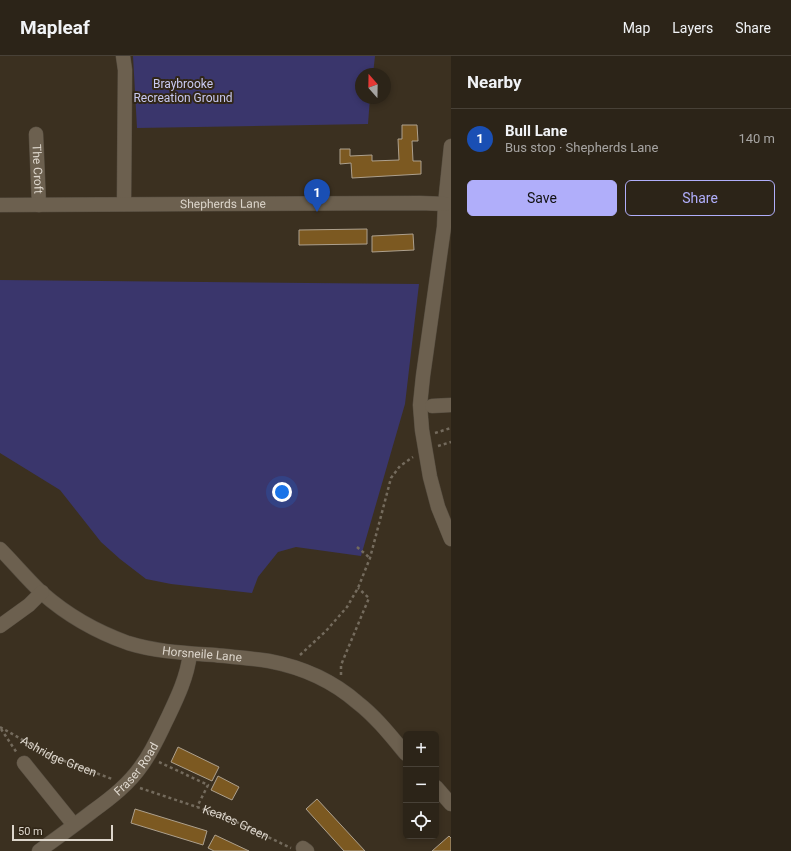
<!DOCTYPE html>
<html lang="en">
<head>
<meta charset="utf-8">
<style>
	:root { --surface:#2c2418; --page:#342c21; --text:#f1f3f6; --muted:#a6a4a2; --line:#484137; --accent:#b0aefa }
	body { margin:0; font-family:Roboto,sans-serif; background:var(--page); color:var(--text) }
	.controls { position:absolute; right:12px; bottom:12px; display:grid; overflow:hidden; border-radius:6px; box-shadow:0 2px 6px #0003 }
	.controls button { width:36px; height:36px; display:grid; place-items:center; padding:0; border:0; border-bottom:1px solid var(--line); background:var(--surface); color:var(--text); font:20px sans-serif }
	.compass { position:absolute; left:355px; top:12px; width:36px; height:36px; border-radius:50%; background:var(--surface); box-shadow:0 2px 6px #0003; rotate:340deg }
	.scale { position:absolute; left:12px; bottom:10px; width:101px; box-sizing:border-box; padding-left:4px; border:2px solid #ddd6cc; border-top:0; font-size:11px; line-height:14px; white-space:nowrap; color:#ddd6cc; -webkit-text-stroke:3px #312617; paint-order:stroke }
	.you { position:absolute; left:282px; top:436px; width:14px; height:14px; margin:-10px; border:3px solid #fff; border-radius:50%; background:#1a73e8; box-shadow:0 0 0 6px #1a73e833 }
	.badge { display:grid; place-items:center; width:26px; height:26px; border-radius:50%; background:var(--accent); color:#fff; font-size:13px; font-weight:700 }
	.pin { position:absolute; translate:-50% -33px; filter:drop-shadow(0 1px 2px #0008) }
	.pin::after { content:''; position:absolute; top:21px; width:14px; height:12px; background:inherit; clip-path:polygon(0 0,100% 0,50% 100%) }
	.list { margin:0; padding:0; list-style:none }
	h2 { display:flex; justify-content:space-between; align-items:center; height:52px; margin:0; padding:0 16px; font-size:17px }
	h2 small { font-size:13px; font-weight:400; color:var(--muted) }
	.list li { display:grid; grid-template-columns:26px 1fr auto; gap:12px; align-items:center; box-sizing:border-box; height:60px; padding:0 16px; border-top:1px solid var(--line) }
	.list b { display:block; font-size:15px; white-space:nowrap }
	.list p { margin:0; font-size:13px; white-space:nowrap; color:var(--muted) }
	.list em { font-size:13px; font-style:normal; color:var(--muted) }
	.actions { display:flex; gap:8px; padding:12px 16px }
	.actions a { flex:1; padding:9px 0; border:1px solid var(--accent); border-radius:6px; text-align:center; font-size:14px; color:var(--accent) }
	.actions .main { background:var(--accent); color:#111 }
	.icon { flex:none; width:22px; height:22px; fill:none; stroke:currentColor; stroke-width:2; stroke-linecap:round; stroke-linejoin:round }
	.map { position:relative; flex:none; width:451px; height:795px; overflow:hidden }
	header { display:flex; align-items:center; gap:24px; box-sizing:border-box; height:56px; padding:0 20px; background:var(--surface); border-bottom:1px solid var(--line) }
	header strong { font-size:19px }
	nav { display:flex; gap:22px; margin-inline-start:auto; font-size:14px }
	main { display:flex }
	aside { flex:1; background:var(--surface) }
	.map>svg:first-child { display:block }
	.green { fill:#3a366c }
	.building { fill:#7c5921; stroke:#ada08d }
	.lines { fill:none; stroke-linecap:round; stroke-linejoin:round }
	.minor-casing { stroke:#564d40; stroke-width:15 }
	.path { stroke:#746b5d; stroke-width:2.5; stroke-dasharray:3 3; stroke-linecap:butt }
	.minor { stroke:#6c604f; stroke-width:14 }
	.labels { text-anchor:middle; stroke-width:4; stroke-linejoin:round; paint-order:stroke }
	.park-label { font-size:12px; fill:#c8c9f0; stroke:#312617 }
	.street-label { font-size:12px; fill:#ddd6cc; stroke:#312617 }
</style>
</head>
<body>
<header>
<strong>Mapleaf</strong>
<nav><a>Map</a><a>Layers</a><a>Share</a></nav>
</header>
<main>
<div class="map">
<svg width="451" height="795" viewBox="0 0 451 795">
	<rect width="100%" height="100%" fill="#3b3020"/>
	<path class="green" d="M133 0H375L373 18H361V42H370L368 68 137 72Z
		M0 224 419 228 405 348 361 500 296 491 278 496 258 521 252 537 171 528 146 523 120 503 101 486 60 434 0 397Z"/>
	<path class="building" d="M402 69H417L418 85H412L413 105H421V118L352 122 351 107 340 108V93H350V100L372 99V105L399 104 398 83H402Z
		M367 173V188L299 189V174Z
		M413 178 414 194 372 196V180Z
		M178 691 219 711 212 725 171 706Z
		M218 720 239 731 232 744 211 734Z
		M317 743 365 795H344L306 753Z
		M135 753 207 775 203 789 131 767Z
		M215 779 249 795H214L208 792Z
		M449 780 451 782V795H432Z"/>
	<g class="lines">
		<defs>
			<g id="minor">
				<path d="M123 0 125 14 124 148"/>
				<path id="s3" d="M36 78 39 149"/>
				<path d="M451 90 445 148 444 171 423 320 420 349 422 374 430 421 438 451 451 483"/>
				<path id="s4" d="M0 149 420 147 445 148"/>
				<path d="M432 350 451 349"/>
				<path id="s5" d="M0 493C14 507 27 523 42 537 67 559 97 576 128 587 157 596 185 597 215 599 232 601 251 602 269 605 301 611 333 625 358 647 376 661 391 680 406 698"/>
				<path d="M0 570 29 549 42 536"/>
				<path d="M24 707 74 769"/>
				<path d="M436 731 451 748"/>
				<path d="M303 792 307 795"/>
				<path id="s6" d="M39 795C57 782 75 769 93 755 111 742 129 728 142 709 153 694 160 677 168 661 178 640 187 621 190 598"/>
			</g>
		</defs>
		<use href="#minor" class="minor-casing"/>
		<g class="path">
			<path d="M435 377 451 372"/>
			<path d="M438 390 451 386"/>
			<path d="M357 491 370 502"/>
			<path d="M300 599 326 575 347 551 358 532 370 502 391 422 400 410 413 401"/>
			<path d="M341 619V609L369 542 358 532"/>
			<path id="s1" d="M0 671 51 700 112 723"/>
			<path d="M1 673 17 697"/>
			<path d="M159 706 208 729 197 751"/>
			<path id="s2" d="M140 732 224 760 291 792"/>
		</g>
		<use href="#minor" class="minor"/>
	</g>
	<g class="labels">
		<g class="park-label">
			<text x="183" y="32">Braybrooke<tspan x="183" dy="14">Recreation Ground</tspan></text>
		</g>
		<g class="street-label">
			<text dy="4" stroke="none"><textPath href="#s3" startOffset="35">The Croft</textPath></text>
			<text dy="4" stroke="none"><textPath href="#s4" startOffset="223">Shepherds Lane</textPath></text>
			<text dy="4" stroke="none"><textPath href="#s5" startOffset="236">Horsneile Lane</textPath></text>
			<text dy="4" stroke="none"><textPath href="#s1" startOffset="66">Ashridge Green</textPath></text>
			<text dy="4" stroke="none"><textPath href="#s6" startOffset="128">Fraser Road</textPath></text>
			<text dy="4" stroke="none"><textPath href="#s2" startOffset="102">Keates Green</textPath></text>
		</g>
	</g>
</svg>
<div class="controls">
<button>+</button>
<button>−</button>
<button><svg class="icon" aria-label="locate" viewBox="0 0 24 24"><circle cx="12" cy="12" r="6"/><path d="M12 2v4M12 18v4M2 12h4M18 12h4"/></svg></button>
</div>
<svg class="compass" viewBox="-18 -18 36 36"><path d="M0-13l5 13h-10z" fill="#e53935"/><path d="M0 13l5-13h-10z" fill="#a6a4a2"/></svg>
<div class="scale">50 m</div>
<div class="you"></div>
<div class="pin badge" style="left:317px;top:156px;background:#1a4fb4">1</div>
</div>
<aside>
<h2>Nearby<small></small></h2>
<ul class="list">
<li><span class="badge" style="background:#1a4fb4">1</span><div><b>Bull Lane</b><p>Bus stop · Shepherds Lane</p></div><em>140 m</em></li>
</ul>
<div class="actions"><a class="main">Save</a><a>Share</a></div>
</aside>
</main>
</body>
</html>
